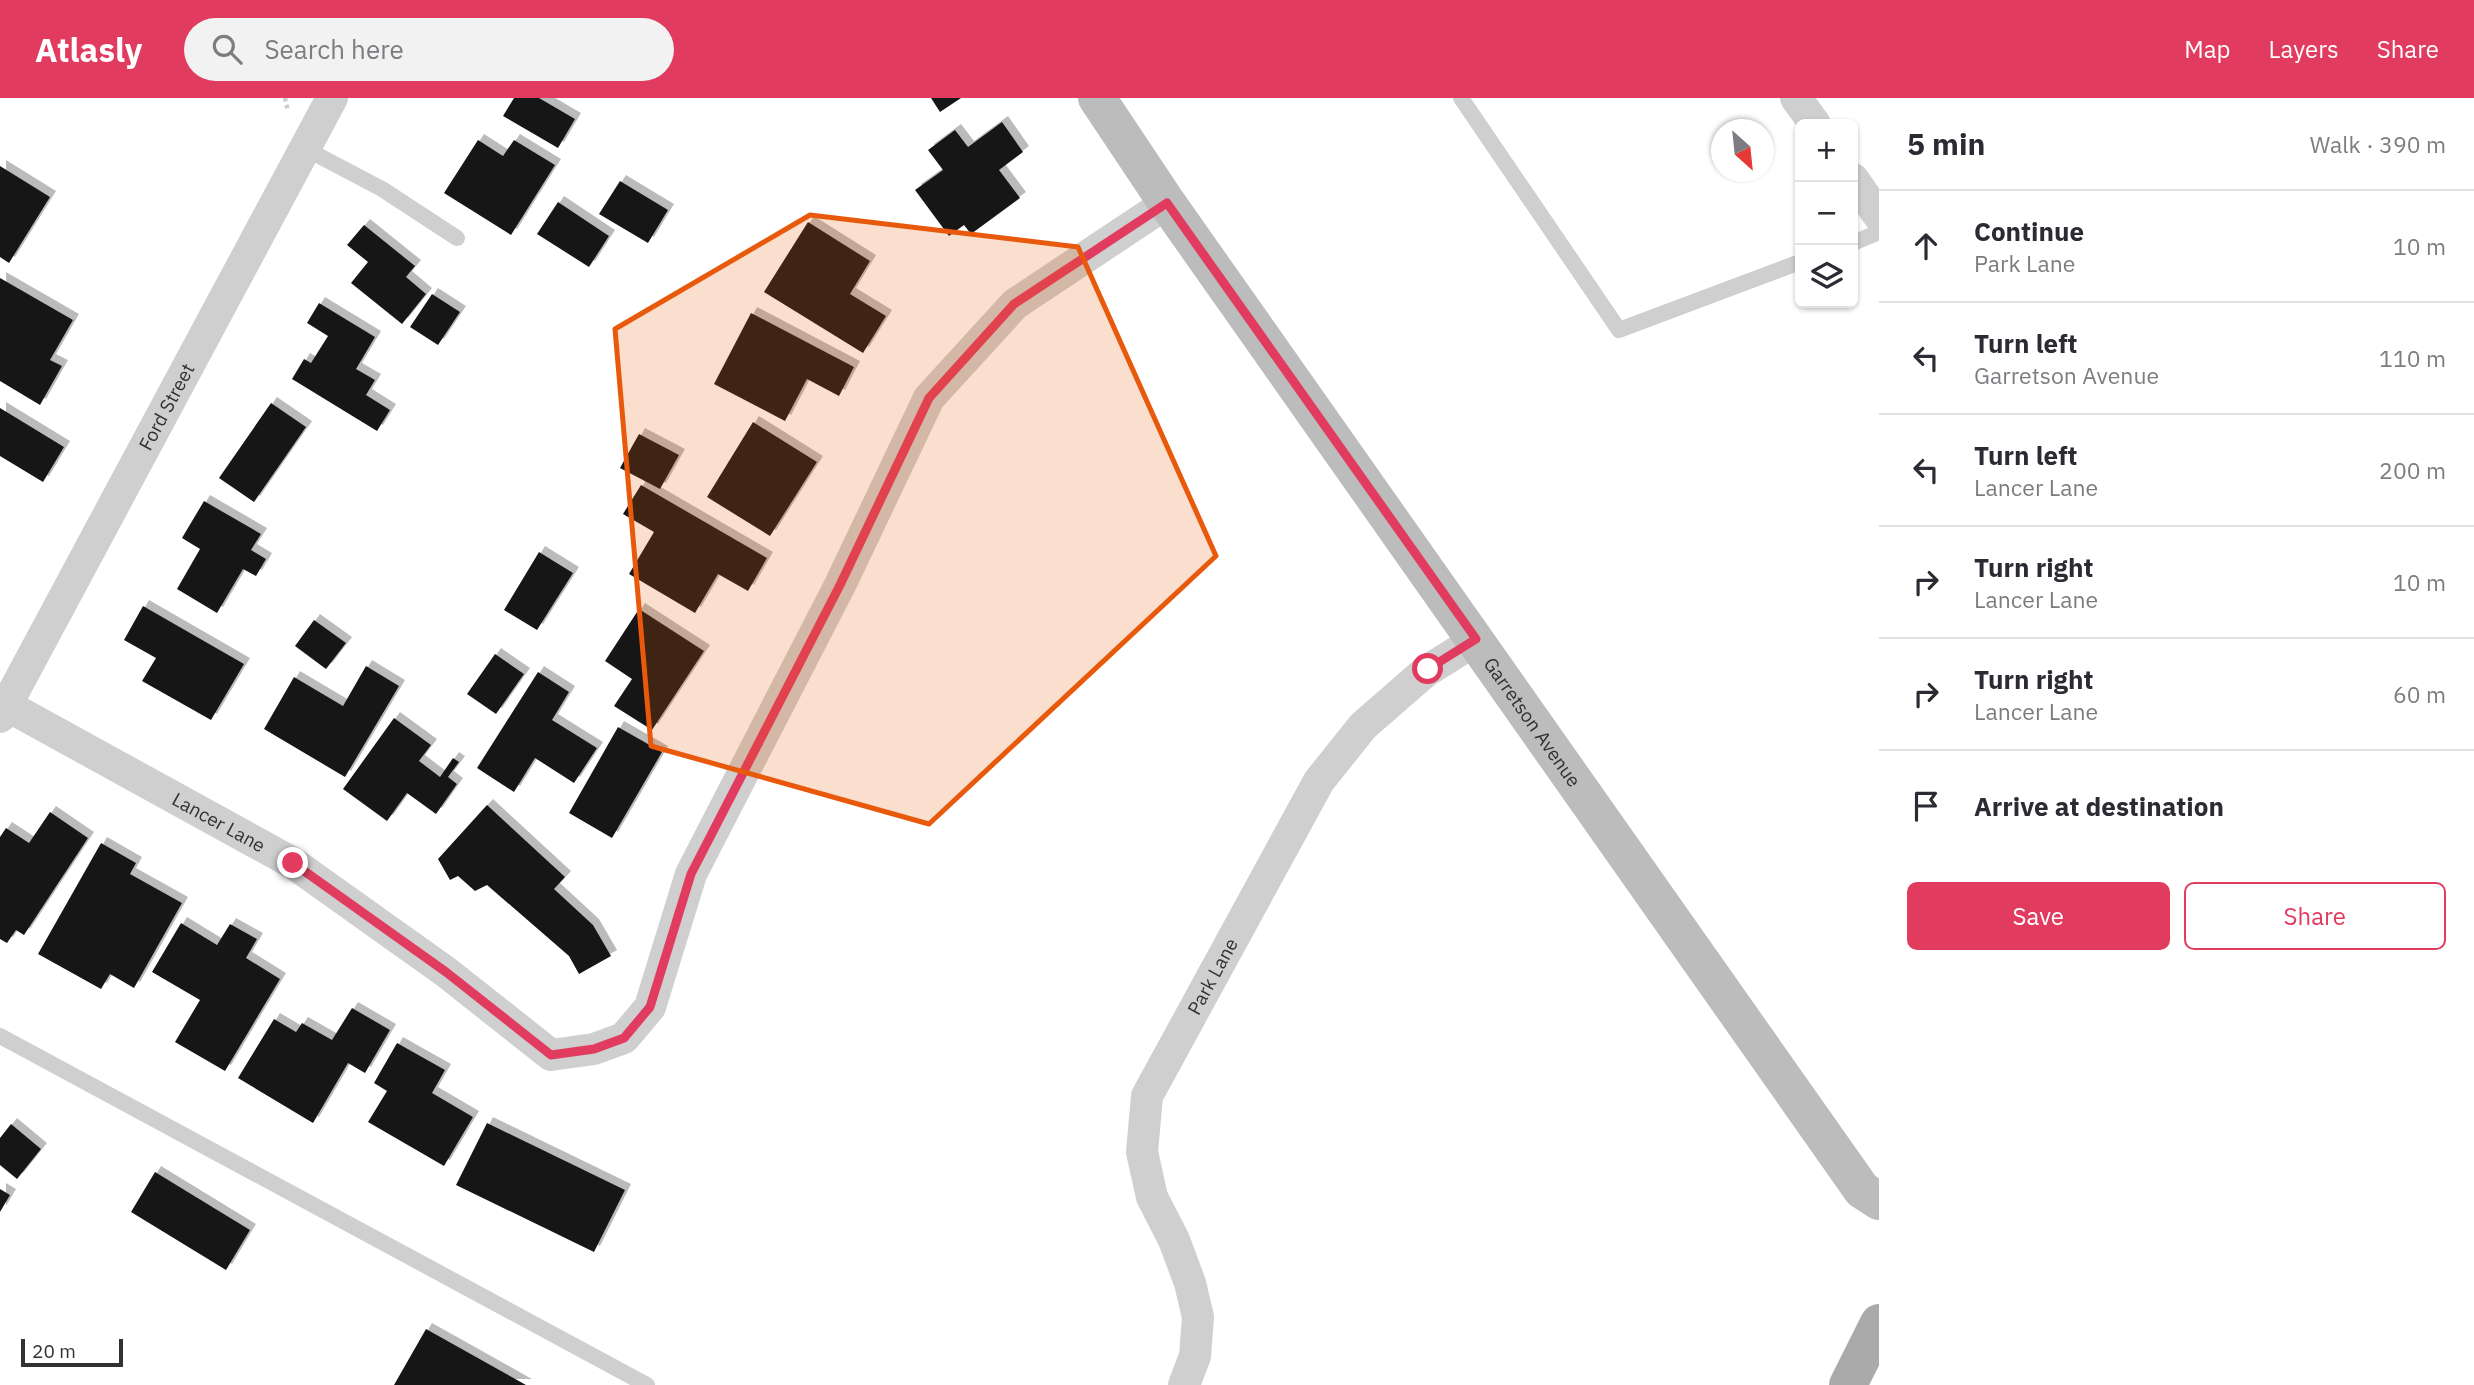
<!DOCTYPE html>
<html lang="en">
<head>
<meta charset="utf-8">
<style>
	:root { --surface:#fff; --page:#f2f2f3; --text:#2b2b33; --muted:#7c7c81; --line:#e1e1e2; --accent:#e13c5f }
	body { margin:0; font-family:"IBM Plex Sans",sans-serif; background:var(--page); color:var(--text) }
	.controls { position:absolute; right:21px; top:21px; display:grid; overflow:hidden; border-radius:10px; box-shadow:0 2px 5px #0004 }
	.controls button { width:63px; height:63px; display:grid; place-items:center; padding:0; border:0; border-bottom:2px solid var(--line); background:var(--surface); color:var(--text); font:35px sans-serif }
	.compass { position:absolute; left:1711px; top:21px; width:63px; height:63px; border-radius:50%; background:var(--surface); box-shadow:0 2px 5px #0004; rotate:153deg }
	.scale { position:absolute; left:21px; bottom:18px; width:102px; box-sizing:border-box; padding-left:7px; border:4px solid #323232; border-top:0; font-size:19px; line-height:24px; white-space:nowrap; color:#323232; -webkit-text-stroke:5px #fff; paint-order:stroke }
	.stop { position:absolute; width:21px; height:21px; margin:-16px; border:5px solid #e13c5f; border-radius:50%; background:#fff }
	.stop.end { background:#e13c5f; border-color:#fff; box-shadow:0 2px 7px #0008 }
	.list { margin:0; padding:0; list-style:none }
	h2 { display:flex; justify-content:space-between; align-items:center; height:91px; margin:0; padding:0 28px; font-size:30px }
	h2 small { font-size:23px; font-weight:400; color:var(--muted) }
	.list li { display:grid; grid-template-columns:46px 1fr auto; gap:21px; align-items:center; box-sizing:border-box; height:112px; padding:0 28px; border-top:2px solid var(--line) }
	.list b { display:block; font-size:26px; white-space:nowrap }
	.list p { margin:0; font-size:23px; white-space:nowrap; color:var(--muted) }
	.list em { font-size:23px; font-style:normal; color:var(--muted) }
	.actions { display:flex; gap:14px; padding:21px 28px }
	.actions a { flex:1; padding:16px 0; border:2px solid var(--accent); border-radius:10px; text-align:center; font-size:24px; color:var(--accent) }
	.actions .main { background:var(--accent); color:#fff }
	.icon { flex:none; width:38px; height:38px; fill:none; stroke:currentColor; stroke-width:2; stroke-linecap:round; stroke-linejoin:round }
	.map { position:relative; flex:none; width:1879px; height:1287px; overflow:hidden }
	header { display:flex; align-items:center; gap:42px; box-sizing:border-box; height:98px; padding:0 35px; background:var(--accent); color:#fff }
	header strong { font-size:33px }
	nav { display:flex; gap:38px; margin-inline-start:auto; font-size:24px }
	.search { width:490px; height:63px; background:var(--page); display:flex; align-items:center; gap:18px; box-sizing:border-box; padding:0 24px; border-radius:38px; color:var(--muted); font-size:26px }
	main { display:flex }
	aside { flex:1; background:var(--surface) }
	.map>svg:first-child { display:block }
	.building { fill:#191919; filter:url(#shadow) }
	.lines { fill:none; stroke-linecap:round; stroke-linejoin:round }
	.path { stroke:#ccc; stroke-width:4.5; stroke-dasharray:3.5 3.5; stroke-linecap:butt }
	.lane { stroke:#cfcfcf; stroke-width:16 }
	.street { stroke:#cfcfcf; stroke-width:32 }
	.secondary { stroke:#bcbcbc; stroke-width:38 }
	.primary { stroke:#aaa; stroke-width:38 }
	.route { stroke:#e13c5f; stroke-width:9 }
	.marked { fill:#e8590c; fill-opacity:0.2; stroke:#e8590c; stroke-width:5; stroke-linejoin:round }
	.labels { text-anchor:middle; stroke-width:7; stroke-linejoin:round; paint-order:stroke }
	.street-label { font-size:19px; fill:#323232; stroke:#fff }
</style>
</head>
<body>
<header>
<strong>Atlasly</strong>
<div class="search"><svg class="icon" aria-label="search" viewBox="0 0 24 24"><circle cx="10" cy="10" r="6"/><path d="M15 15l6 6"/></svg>Search here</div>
<nav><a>Map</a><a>Layers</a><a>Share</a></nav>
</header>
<main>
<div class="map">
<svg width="1879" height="1287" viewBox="0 0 1879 1287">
	<defs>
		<filter id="shadow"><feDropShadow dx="6" dy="-6" stdDeviation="0" flood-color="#0004"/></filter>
	</defs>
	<rect width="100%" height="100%" fill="#fff"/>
	<path class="building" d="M514 0H539L575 21 558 50 503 18Z
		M931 0H961L940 14Z
		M1002 24 1023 54 999 72 1020 100 971 136 964 127 949 138 915 92 943 72 928 52 955 32 968 49Z
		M478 42 503 58 514 42 555 67 511 137 444 95Z
		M0 68 50 99 9 165 0 159Z
		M620 83 668 112 648 145 599 116Z
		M558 104 609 138 589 169 537 136Z
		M808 124 870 163 850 196 886 218 863 255 764 194Z
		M364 127 415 168 406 179 426 196 402 226 351 185 368 164 347 147Z
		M0 180 73 222 50 262 62 268 40 307 0 283Z
		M432 196 460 214 438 247 410 229Z
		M319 205 375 239 356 271 375 282 366 297 390 312 377 333 292 281 304 261 311 265 328 238 307 225Z
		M751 215 854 269 839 298 807 281 785 323 714 286Z
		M271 305 306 329 254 404 219 380Z
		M0 310 64 349 43 384 0 358Z
		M753 324 817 364 770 438 707 399Z
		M639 336 679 357 660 391 620 370Z
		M641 387 767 460 748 493 718 476 695 515 629 476 654 434 623 416Z
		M204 403 261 436 251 452 266 461 256 478 243 471 217 515 177 491 200 451 182 440Z
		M539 454 573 475 537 532 504 512Z
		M143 508 244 566 211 622 142 583 156 560 124 542Z
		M639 511 704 553 652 632 614 608 632 581 605 563Z
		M314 522 346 545 326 571 295 548Z
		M495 556 524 576 496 616 467 596Z
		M366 568 399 588 345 679 264 631 294 579 343 608Z
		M538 574 569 594 552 622 597 650 574 685 535 660 514 694 477 670Z
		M394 620 431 647 419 663 440 679 453 660 459 664 448 679 457 686 436 716 407 695 387 723 343 691Z
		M618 629 662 654 612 740 569 715Z
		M487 707 565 779 554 791 593 827 611 858 579 876 569 858 487 787 475 793 458 778 450 782 438 761Z
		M50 714 88 740 24 837 16 832 7 845 0 841V739L6 730 29 745Z
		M101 745 136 765 130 776 182 805 134 890 110 876 101 891 38 856Z
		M181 825 217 847 230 826 257 841 246 860 280 881 225 973 175 944 200 902 152 874Z
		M352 910 390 932 365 975 348 965 313 1025 238 980 274 921 296 934 302 925 332 942Z
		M397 945 445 972 432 995 473 1019 444 1068 368 1024 387 993 374 985Z
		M487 1025 625 1092 594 1154 456 1087Z
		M11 1026 41 1051 17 1081 0 1067V1040Z
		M155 1074 250 1132 226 1172 131 1114Z
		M0 1091 10 1097 0 1114Z
		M426 1231 526 1287H394Z"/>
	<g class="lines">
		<path class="path" d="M285 0 288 13"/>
		<path class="lane" d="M1461 0 1619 232 1800 164
			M306 51 382 91 457 140
			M1853 145 1879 134
			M0 938 647 1287"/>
		<g class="street">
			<path d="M1796 0 1815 26"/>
			<path d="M1853 81 1879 118"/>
			<path id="s1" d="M6 607 293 765 446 874 551 957 594 951 624 940 650 909 691 776 840 487 929 300 1015 206 1167 105"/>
			<path id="s2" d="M0 619 332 0"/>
			<path id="s3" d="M1184 1287 1195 1258 1198 1219 1190 1185 1174 1142 1152 1099 1142 1054 1147 998 1319 683 1363 628 1425 574 1476 542"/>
		</g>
		<path class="secondary" id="s4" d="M1097 0 1167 105 1862 1092 1879 1103"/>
		<path class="primary" d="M1848 1287 1879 1225"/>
	</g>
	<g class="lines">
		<path class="route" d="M293 765 446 874 551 957 594 951 624 940 650 909 691 776 840 487 929 300 1014 206 1167 105 1476 541 1428 571"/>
	</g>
	<path class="marked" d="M810 117 1078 149 1216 458 929 726 651 648 615 231Z"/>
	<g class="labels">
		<g class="street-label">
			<text dy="7" stroke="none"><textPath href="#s2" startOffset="352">Ford Street</textPath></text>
			<text dy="7" stroke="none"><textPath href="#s4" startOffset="761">Garretson Avenue</textPath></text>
			<text dy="7" stroke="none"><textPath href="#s1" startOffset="243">Lancer Lane</textPath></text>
			<text dy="7" stroke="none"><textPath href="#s3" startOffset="438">Park Lane</textPath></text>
		</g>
	</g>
</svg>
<div class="controls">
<button>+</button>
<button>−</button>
<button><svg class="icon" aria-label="layers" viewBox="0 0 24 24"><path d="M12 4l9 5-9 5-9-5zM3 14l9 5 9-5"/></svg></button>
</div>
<svg class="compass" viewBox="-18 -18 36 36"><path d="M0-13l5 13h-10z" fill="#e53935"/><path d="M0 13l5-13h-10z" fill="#7c7c81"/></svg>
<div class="scale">20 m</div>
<div class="stop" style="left:1428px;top:571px"></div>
<div class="stop end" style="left:293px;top:765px"></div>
</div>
<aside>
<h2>5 min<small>Walk · 390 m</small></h2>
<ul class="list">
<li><svg class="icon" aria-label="ahead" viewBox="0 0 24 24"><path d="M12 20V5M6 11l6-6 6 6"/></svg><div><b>Continue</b><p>Park Lane</p></div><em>10 m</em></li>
<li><svg class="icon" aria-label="left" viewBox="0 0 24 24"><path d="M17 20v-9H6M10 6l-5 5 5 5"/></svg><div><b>Turn left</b><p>Garretson Avenue</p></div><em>110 m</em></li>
<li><svg class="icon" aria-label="left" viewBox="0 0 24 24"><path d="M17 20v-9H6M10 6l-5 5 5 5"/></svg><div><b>Turn left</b><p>Lancer Lane</p></div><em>200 m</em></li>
<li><svg class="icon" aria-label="right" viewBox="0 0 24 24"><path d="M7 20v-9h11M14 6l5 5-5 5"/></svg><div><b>Turn right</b><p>Lancer Lane</p></div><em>10 m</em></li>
<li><svg class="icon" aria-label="right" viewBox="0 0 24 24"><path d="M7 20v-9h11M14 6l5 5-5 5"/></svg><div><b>Turn right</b><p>Lancer Lane</p></div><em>60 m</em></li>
<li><svg class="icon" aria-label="arrive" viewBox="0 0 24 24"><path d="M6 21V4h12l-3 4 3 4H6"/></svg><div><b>Arrive at destination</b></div></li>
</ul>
<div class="actions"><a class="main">Save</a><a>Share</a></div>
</aside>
</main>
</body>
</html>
